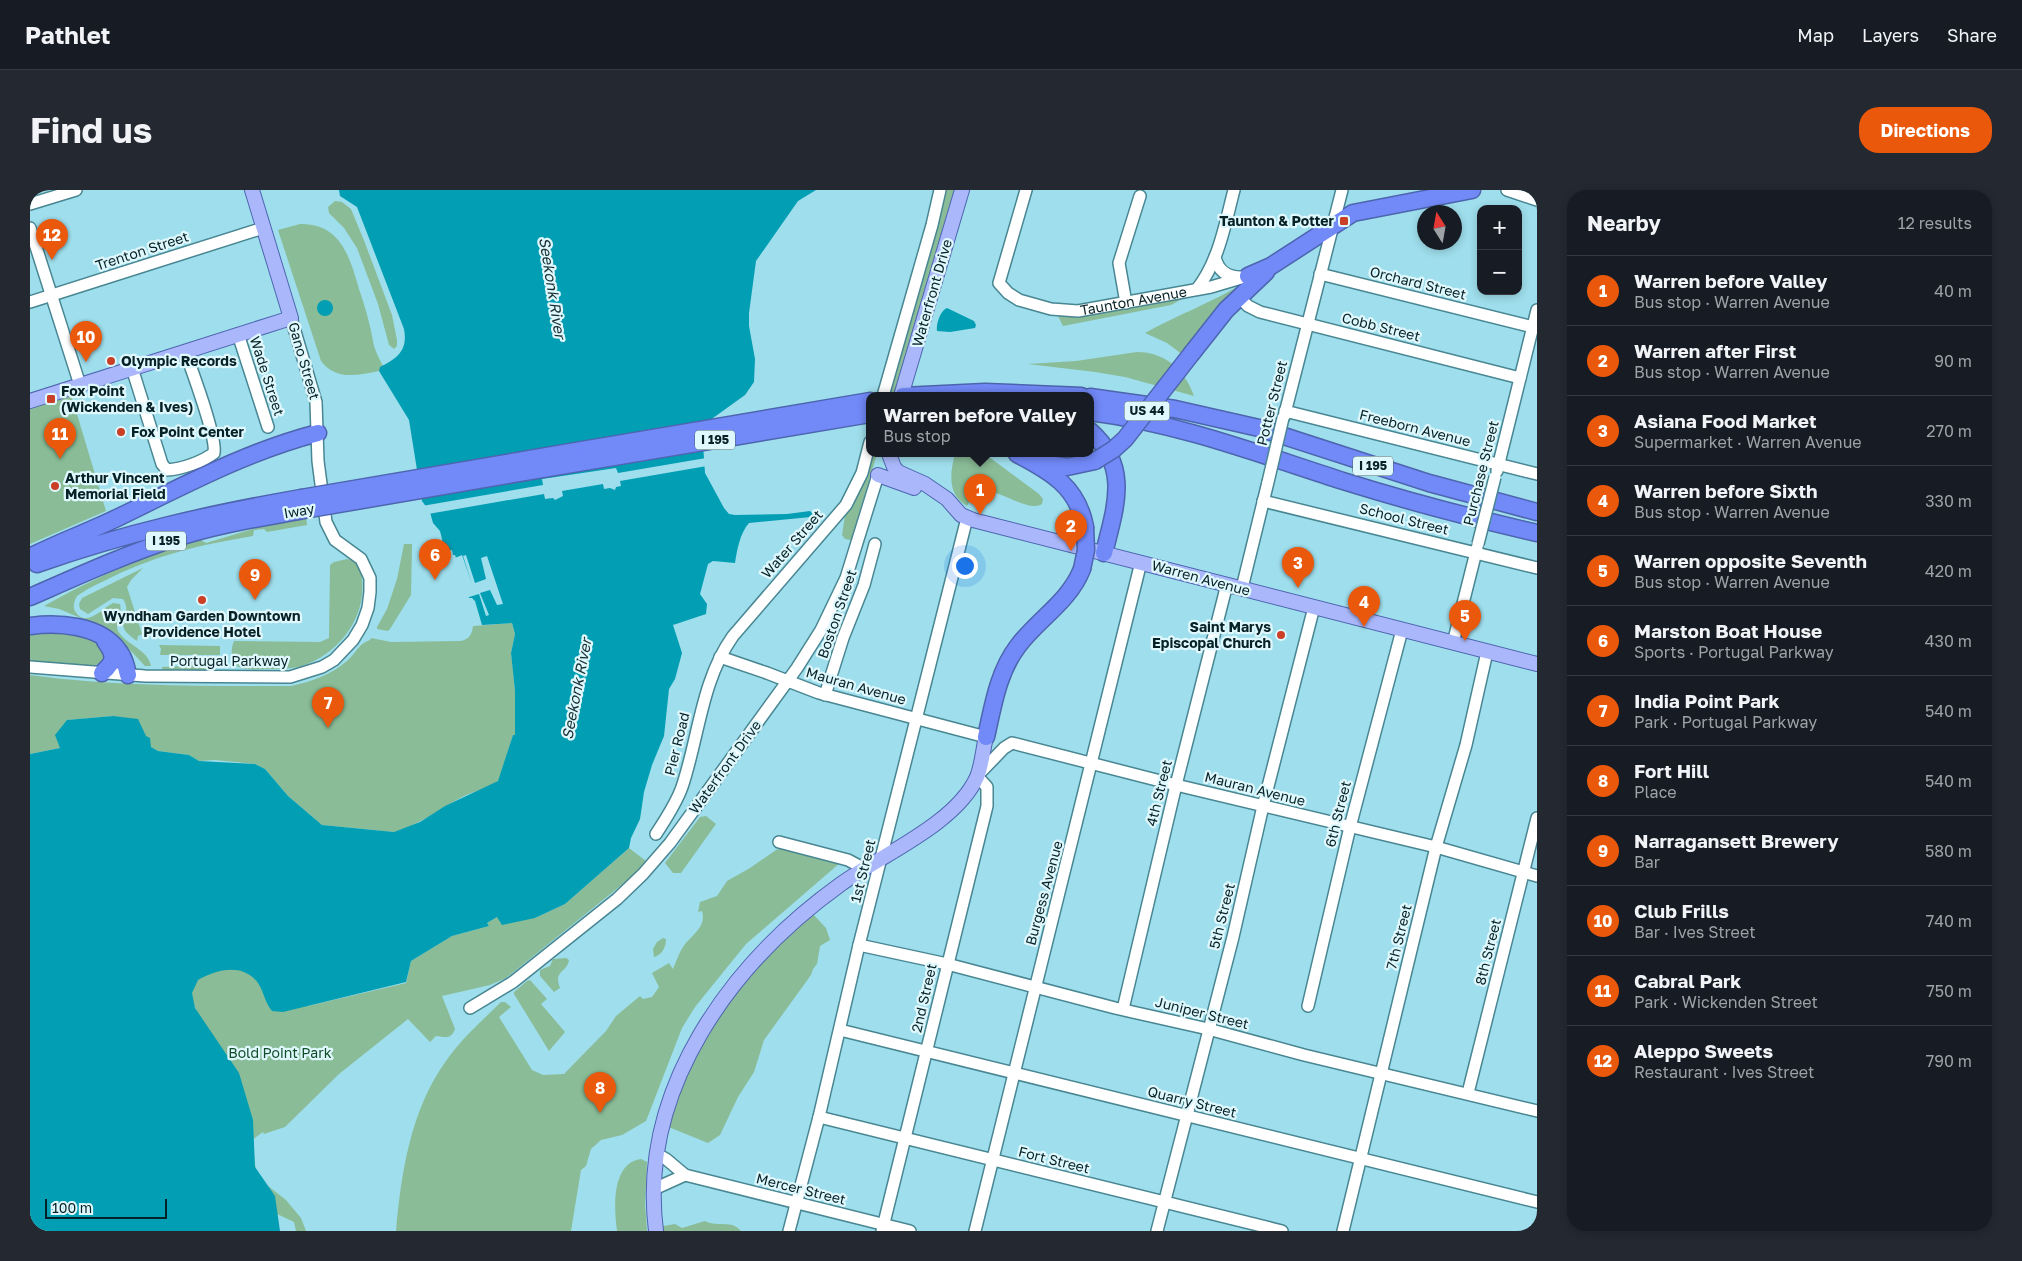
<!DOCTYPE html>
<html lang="en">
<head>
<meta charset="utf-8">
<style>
	:root { --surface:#171b24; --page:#242831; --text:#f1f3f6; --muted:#9ea1a6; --line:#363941; --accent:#ea580c }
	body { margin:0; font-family:"Golos Text",sans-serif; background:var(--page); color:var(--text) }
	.controls { position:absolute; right:15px; top:15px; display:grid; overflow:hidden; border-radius:10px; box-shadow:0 2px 8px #0003 }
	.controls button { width:45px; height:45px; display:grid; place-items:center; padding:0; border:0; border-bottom:1px solid var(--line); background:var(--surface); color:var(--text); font:25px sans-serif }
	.compass { position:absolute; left:1387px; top:15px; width:45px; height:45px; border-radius:50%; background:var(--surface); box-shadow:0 2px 8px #0003; rotate:349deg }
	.scale { position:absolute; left:15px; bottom:12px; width:122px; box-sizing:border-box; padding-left:5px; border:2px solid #072227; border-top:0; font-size:14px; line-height:18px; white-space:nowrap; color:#072227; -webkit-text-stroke:4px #dff8fd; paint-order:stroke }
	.you { position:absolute; left:934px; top:375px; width:18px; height:18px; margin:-12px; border:4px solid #fff; border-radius:50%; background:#1a73e8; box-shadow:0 0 0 8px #1a73e833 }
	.badge { display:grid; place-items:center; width:32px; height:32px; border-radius:50%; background:var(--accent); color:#fff; font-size:16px; font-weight:700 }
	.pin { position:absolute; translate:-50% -41px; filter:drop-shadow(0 1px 2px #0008) }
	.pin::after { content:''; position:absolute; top:26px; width:18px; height:15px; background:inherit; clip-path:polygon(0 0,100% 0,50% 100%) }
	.popup { position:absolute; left:836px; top:202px; width:228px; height:65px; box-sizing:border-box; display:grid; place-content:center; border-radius:10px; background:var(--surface); filter:drop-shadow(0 1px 4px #0005); font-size:16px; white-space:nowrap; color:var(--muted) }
	.popup b { font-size:19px; color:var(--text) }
	.popup::after { content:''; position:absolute; left:50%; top:100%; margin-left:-10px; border:10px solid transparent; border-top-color:var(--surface) }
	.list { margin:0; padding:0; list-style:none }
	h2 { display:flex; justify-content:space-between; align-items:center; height:65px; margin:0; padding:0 20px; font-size:21px }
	h2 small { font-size:16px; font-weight:400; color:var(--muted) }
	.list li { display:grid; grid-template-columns:32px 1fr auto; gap:15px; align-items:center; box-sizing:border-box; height:70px; padding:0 20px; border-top:1px solid var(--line) }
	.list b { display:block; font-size:19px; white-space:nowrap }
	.list p { margin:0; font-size:16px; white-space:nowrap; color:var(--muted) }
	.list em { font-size:16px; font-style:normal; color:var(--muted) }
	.map { position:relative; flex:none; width:1507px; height:1041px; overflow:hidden; border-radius:20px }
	header { display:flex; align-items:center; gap:30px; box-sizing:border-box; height:70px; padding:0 25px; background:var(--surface); border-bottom:1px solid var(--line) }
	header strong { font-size:24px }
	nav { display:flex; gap:28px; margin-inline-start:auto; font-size:18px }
	.intro { display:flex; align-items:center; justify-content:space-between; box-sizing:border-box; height:120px; padding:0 30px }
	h1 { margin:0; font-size:35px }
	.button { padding:12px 22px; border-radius:20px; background:var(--accent); color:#fff; font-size:18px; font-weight:700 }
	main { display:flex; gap:30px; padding:0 30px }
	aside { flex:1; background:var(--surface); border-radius:20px; box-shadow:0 2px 8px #0003 }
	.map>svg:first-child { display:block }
	.green { fill:#8abc97 }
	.water { fill:#029eb4 }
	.pier { fill:#9fdeec }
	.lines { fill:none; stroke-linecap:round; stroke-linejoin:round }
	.minor-casing { stroke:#488692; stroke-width:14 }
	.major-casing { stroke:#4d65af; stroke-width:16 }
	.highway-casing { stroke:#4d65af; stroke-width:19 }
	.minor { stroke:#fff; stroke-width:11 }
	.major { stroke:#aab8fb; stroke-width:14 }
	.highway { stroke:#7289f8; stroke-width:16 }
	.minor-bridge-casing { stroke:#488692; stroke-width:14; stroke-linecap:butt }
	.highway-bridge-casing { stroke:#4d65af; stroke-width:19; stroke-linecap:butt }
	.minor-bridge { stroke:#fff; stroke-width:11 }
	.highway-bridge { stroke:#7289f8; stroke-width:16 }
	.poi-dot { fill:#ca3f26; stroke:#dff8fd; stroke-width:2 }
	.labels { text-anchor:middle; stroke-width:4.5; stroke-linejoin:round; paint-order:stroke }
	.shield { fill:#dff8fd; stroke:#486267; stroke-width:1 }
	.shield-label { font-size:12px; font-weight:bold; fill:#072227 }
	.poi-label { font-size:14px; font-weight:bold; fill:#072227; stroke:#dff8fd; text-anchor:start }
	.street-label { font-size:14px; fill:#072227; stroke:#dff8fd }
	.park-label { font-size:14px; fill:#114c28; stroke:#dff8fd }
	.water-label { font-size:15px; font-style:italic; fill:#192f33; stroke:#dff8fd }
</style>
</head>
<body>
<header>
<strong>Pathlet</strong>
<nav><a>Map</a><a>Layers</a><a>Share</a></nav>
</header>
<div class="intro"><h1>Find us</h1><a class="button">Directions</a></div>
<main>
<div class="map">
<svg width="1507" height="1041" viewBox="0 0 1507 1041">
	<rect width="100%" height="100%" fill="#9fdeec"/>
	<path class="green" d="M914 0H924L864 206H858Z
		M305 11 312 12 321 19 335 53 362 125 367 150V156L364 159 359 155 348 114 327 58 314 38 299 23 298 17Z
		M270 34C311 33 320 68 329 99 335 116 340 134 343 151 344 159 349 168 353 176L349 181C328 185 306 191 291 171L248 40Z
		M1212 94 1153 165 1137 153 1115 143C1147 125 1181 113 1212 94Z
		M1156 107 1141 115 1033 136 1028 126H1047Z
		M1107 162C1135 162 1155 180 1164 206L1095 187 1065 182 998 174 1046 171Z
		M41 204 76 321 0 354V216Z
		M842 264H847L821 350 815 349 812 345 815 325 827 308Z
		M925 264H955L1009 304 1013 309 1012 314C996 324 967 294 945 302L937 316C917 305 920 282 925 264Z
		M276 327 277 335 237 342 234 339 224 340 223 346C170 355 130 364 82 387 70 393 58 398 47 406 45 410 42 416 45 421 55 439 73 418 83 413L90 414C93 423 84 432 88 441 96 455 118 459 121 476H115L85 444 75 438 29 419 14 416C64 388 114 366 168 348L176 353 229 337Z
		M374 354H382L381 405 360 439 358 441 347 439V437L357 419 367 389Z
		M317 369 328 372C344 416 315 462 272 476 261 479 249 479 238 479 229 479 215 481 207 476 200 470 201 458 204 451L290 452 299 448 300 375 304 372Z
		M113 378 101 390 97 397 112 444 108 446 107 451C78 432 105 428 93 409L83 408 58 424 50 419 49 414 52 408Z
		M482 433 485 444 481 463 485 501V545H483L469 590C460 598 445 601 434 606 410 618 390 635 364 642L292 635 258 606 235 579 225 574 185 570 169 571 159 565 128 561 121 557 83 526 37 530 30 558 0 564V485C87 497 174 496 261 496 283 491 301 485 318 470 327 462 328 454 340 450L341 448 361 452 430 451C439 450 442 444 443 436Z
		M40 440 70 453 76 467 70 474 60 476 0 471V441Z
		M129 455 190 456V465H130L131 459Z
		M190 469 188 477 182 480H132V477L153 476V470Z
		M676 626 686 634 651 683H643L635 673 670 627Z
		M599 658 616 671 599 689 476 788 460 795 412 806 425 839C421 850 415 847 406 846L400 852 378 829 309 884 255 937 234 944 233 942 222 950 226 981 233 992 256 1010 271 1028 276 1041H266L264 1032 245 1023 234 1010 193 881 150 783 188 766 278 816 376 793 381 771 422 746 459 736 457 733 467 727 505 728 535 714Z
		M752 658 811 672 716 754 665 817 652 838 616 931 592 945 571 950 561 959 556 976 551 980 541 1041H366C371 983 381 919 416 871 431 849 452 831 471 812H475L481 817 469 827 502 880 513 885 534 884 576 841 586 826 610 806 613 809 622 807 629 797 622 783 639 773 643 779C646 772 649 763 653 757 661 745 677 737 672 721L668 722 670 712 687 706 697 691 720 678 746 660Z
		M781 722 796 738 800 750 790 756 787 774 783 779 781 785 734 850 724 882 708 907 690 945 678 953 636 936 666 860 720 777Z
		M633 748 636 749C636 757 632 765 624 767L623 759 627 752Z
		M536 768 539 770C537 783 523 780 530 798L524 802 510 786V780L520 776 523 769Z
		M500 790 517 809 511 814 535 842 519 861 484 804V802L497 791Z
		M611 969 617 972 615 1014 617 1041H587C584 1019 581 973 611 969Z
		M675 1031C689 1038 701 1029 711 1041H628V1037L645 1034 652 1038Z"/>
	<path class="water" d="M309 0H786L768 11 726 71 719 123V136L725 169 724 192 715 205 683 228 678 234 673 254 675 283 694 318 699 324 705 325 757 324 780 321 784 325 781 327 719 333C710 343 707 360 705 373L683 371 678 374 670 404 677 414 676 424 643 435 652 463 645 489 639 499 634 546 622 575 614 602 610 629 601 648 599 658 535 714 505 728 472 735 467 727 457 733 459 736 422 746 381 771 376 792 253 822 242 821C235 813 234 802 228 793 213 773 187 779 168 790L162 803 165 818 209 883 223 930 225 977 245 1006 250 1041H0V564L30 558 25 545 37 530 83 526 108 529 116 546 120 548 121 557 128 561 159 565 169 571 225 574 235 579 258 606 292 635 364 642 390 632 415 616 468 591 483 545H485V501L481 463 485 444 482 433 452 435 445 411 442 408H439L425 365H423L422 360 415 361 410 341 403 333 400 322 392 311 379 230 349 181 350 177C368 168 378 160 374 139L327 17 310 6Z
		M287 118a8 8 0 1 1 16 0a8 8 0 1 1-16 0Z
		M917 118 944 131 946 135 945 138 920 142 907 141C906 134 910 121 917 118Z"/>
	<path class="pier" d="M676 268 677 276 590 291 591 296 586 297 585 300 580 298 574 299 573 294 532 301 533 306 525 310 523 308 515 309 514 304 398 324 392 316 513 295 512 289 586 278 588 283Z
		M432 365 442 394 433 366 436 365 445 393 456 389 451 368 457 366 473 414 467 415 460 400 450 403 459 425 456 426 449 404 436 408 425 372V368Z"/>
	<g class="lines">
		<defs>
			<g id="minor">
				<path id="s1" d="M996 0 969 93 978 103 989 110 1021 119 1048 121 1181 97 1218 86"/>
				<path d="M1477 0 1507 10"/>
				<path d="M0 14 46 0"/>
				<path d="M0 38 50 195"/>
				<path d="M1185 67C1188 81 1197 87 1211 87"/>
				<path d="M1290 84 1507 138"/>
				<path d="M1167 99C1189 71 1195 34 1204 0"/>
				<path d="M1209 107 1218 116 1230 122 1490 188"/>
				<path d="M0 112 233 38"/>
				<path d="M1096 113 1089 73 1110 6"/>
				<path d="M208 144 238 237"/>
				<path d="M102 178 132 274 137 280C152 279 172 272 184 263 187 247 162 181 155 161"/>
				<path d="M853 206 902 35 910 0"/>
				<path d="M1255 221 1507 284"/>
				<path d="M1254 227 1312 0"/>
				<path d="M1467 281 1507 120"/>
				<path d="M1233 311 1507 378"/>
				<path d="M1212 398 1238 292"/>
				<path d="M1423 453 1447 358"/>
				<path d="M690 467 737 483 789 503 956 547"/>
				<path d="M0 477 115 486 260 487 292 477 304 470 323 450 332 435 338 418 340 402V388L331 369 305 350 296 332 288 271 286 212 261 128"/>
				<path d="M795 505 813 448 834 395 845 354"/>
				<path d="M626 644C635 630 646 614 652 597 669 547 671 491 703 446L816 315 832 283 840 252"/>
				<path d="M749 652 818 670 833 678"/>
				<path d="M829 755 917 774 1085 818 1178 839 1274 865 1507 921"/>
				<path d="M1278 816 1320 637 1372 440"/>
				<path d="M440 818 483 792 587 709 613 684 640 653 767 478 791 440 816 388 848 285"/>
				<path d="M1093 819 1146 595 1197 394"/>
				<path d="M810 840 1507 1012"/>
				<path d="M1438 903 1507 628"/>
				<path d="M789 927 1252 1041"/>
				<path d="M627 964 636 969 655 985 880 1041"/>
				<path d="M624 999 655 985"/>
				<path d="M759 1041 789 927 829 755 937 328"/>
				<path d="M852 1041 957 616V597L947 586 974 558 982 553 1146 595 1406 657 1507 686"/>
				<path d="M945 1041 1111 372"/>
				<path d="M1127 1041 1203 747 1233 616 1284 417"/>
				<path d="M1313 1041 1406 657 1436 555 1457 462"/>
			</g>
			<path id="major" d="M871 206 932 0
				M0 211 261 128 222 0
				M859 264 864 277 868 282 895 294 917 309 931 325 943 330 1507 474
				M848 285 884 298
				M626 1041C608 899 701 773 811 694 851 665 926 634 947 587 952 575 953 559 956 547"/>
			<path id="highway" d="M1218 86 1241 76 1323 23 1442 0
				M1162 163 1196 120 1236 82
				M873 206 955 202 1051 206
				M1060 207 1145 219 1229 238 1399 293 1507 322
				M1060 222C1148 233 1229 264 1313 291 1377 311 1442 328 1507 343
				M1060 241C1101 277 1085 318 1074 363
				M546 261 840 211
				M987 264C1020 281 1048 297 1055 337
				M548 273 840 224
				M1012 273 1037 277 1065 271
				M0 367C29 352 61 341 91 326 155 295 218 261 288 243
				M7 374C95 343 180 324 271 308
				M0 407C48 386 96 364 146 348 188 334 231 328 274 320
				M0 436C28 432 70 435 88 460 94 467 96 476 98 485
				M72 483C86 471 85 465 75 451
				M956 547C963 516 968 482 988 456 1008 429 1039 412 1052 379"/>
		</defs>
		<use href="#minor" class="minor-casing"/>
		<use href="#major" class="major-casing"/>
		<use href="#highway" class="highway-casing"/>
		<use href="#minor" class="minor"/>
		<use href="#major" class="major"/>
		<use href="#highway" class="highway"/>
		<defs>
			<path id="minor-bridge" d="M1238 292 1253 228
				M1448 354 1465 287"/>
			<path id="highway-bridge" d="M1065 271 1084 259 1095 249 1162 163
				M271 308 546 261
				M274 320 548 273
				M1052 379 1056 360 1055 337"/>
		</defs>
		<use href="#minor-bridge" class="minor-bridge-casing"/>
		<use href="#highway-bridge" class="highway-bridge-casing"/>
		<use href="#minor-bridge" class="minor-bridge"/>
		<use href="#highway-bridge" class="highway-bridge"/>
	</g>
	<g class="poi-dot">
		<rect x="1309" y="26" width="10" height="10" rx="2.5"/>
		<circle cx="81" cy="171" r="5"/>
		<rect x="16" y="204" width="10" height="10" rx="2.5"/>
		<circle cx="91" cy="242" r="5"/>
		<circle cx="25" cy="296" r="5"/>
		<circle cx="172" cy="410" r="5"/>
		<circle cx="1251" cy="445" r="5"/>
	</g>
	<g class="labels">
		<g class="shield">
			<rect x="1094.5" y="211.5" width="45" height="19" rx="4"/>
			<rect x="665" y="240.5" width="40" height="19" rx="4"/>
			<rect x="1323" y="266.5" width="40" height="19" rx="4"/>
			<rect x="116" y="341.5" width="40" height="19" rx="4"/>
		</g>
		<g class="shield-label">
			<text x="1117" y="225">US 44</text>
			<text x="685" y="254">I 195</text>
			<text x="1343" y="280">I 195</text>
			<text x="136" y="355">I 195</text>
		</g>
		<g class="poi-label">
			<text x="1304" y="36" text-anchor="end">Taunton &amp; Potter</text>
			<text x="91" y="176">Olympic Records</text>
			<text x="31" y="206">Fox Point<tspan x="31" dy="16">(Wickenden &amp; Ives)</tspan></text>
			<text x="101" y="247">Fox Point Center</text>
			<text x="35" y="293">Arthur Vincent<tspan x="35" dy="16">Memorial Field</tspan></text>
			<text x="172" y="431" text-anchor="middle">Wyndham Garden Downtown<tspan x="172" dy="16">Providence Hotel</tspan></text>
			<text x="1241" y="442" text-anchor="end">Saint Marys<tspan x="1241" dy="16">Episcopal Church</tspan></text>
		</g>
		<g class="street-label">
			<text transform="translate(112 61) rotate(-18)" y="5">Trenton Street</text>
			<text transform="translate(1388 93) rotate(14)" y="5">Orchard Street</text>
			<text transform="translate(902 103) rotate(-74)" y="5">Waterfront Drive</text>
			<text dy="5" stroke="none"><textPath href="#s1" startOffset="240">Taunton Avenue</textPath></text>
			<text transform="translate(1351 137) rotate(14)" y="5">Cobb Street</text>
			<text transform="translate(274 171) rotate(74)" y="5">Gano Street</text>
			<text transform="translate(237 186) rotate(72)" y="5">Wade Street</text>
			<text transform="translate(1242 213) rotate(-76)" y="5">Potter Street</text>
			<text transform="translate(1385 238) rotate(14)" y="5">Freeborn Avenue</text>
			<text transform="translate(1451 283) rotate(-76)" y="5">Purchase Street</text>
			<text transform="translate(269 321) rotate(-10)" y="5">Iway</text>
			<text transform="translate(1374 329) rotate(14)" y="5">School Street</text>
			<text transform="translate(762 354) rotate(-49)" y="5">Water Street</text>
			<text transform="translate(1171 388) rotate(15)" y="5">Warren Avenue</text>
			<text transform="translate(807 424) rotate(-71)" y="5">Boston Street</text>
			<text x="199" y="476">Portugal Parkway</text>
			<text transform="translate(826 496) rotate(16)" y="5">Mauran Avenue</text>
			<text transform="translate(647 554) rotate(-76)" y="5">Pier Road</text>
			<text transform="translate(695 577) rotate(-54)" y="5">Waterfront Drive</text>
			<text transform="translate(1225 599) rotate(14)" y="5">Mauran Avenue</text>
			<text transform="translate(1129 603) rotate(-76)" y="5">4th Street</text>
			<text transform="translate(1308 624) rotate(-76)" y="5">6th Street</text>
			<text transform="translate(833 681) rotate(-76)" y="5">1st Street</text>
			<text transform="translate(1014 703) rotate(-75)" y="5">Burgess Avenue</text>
			<text transform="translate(1192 726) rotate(-76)" y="5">5th Street</text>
			<text transform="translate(1369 747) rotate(-76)" y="5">7th Street</text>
			<text transform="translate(1458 762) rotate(-76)" y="5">8th Street</text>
			<text transform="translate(894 808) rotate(-77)" y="5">2nd Street</text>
			<text transform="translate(1172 823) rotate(14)" y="5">Juniper Street</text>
			<text transform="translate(1162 912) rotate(14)" y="5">Quarry Street</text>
			<text transform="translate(1024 970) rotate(14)" y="5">Fort Street</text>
			<text transform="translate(771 999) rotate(14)" y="5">Mercer Street</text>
		</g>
		<g class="park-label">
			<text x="250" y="868">Bold Point Park</text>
		</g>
		<g class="water-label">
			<text transform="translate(522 98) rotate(81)" y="5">Seekonk River</text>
			<text transform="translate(547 499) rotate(-79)" y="5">Seekonk River</text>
		</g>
	</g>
</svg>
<div class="controls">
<button>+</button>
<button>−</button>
</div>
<svg class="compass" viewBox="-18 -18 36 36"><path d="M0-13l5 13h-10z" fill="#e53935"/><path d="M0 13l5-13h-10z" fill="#9ea1a6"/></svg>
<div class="scale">100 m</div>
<div class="you"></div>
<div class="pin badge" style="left:950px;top:325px">1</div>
<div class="popup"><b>Warren before Valley</b>Bus stop</div>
<div class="pin badge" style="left:1041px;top:361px">2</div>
<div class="pin badge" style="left:1268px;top:398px">3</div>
<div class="pin badge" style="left:1334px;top:437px">4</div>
<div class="pin badge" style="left:1435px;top:451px">5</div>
<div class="pin badge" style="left:405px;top:390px">6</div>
<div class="pin badge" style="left:298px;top:538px">7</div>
<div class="pin badge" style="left:570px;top:923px">8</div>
<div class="pin badge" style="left:225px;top:410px">9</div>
<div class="pin badge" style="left:56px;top:172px">10</div>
<div class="pin badge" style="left:30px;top:269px">11</div>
<div class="pin badge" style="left:22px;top:70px">12</div>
</div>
<aside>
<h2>Nearby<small>12 results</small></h2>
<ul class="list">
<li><span class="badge">1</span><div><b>Warren before Valley</b><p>Bus stop · Warren Avenue</p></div><em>40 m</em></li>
<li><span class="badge">2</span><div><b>Warren after First</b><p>Bus stop · Warren Avenue</p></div><em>90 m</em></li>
<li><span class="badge">3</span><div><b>Asiana Food Market</b><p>Supermarket · Warren Avenue</p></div><em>270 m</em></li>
<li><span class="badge">4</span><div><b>Warren before Sixth</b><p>Bus stop · Warren Avenue</p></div><em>330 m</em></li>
<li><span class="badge">5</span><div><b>Warren opposite Seventh</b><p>Bus stop · Warren Avenue</p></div><em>420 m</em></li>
<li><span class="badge">6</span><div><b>Marston Boat House</b><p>Sports · Portugal Parkway</p></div><em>430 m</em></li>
<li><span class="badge">7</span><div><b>India Point Park</b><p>Park · Portugal Parkway</p></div><em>540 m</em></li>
<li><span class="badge">8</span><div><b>Fort Hill</b><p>Place</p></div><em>540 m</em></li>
<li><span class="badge">9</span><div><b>Narragansett Brewery</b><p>Bar</p></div><em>580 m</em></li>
<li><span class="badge">10</span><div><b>Club Frills</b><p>Bar · Ives Street</p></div><em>740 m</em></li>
<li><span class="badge">11</span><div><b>Cabral Park</b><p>Park · Wickenden Street</p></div><em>750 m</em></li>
<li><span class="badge">12</span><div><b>Aleppo Sweets</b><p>Restaurant · Ives Street</p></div><em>790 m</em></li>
</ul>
</aside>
</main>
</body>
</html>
